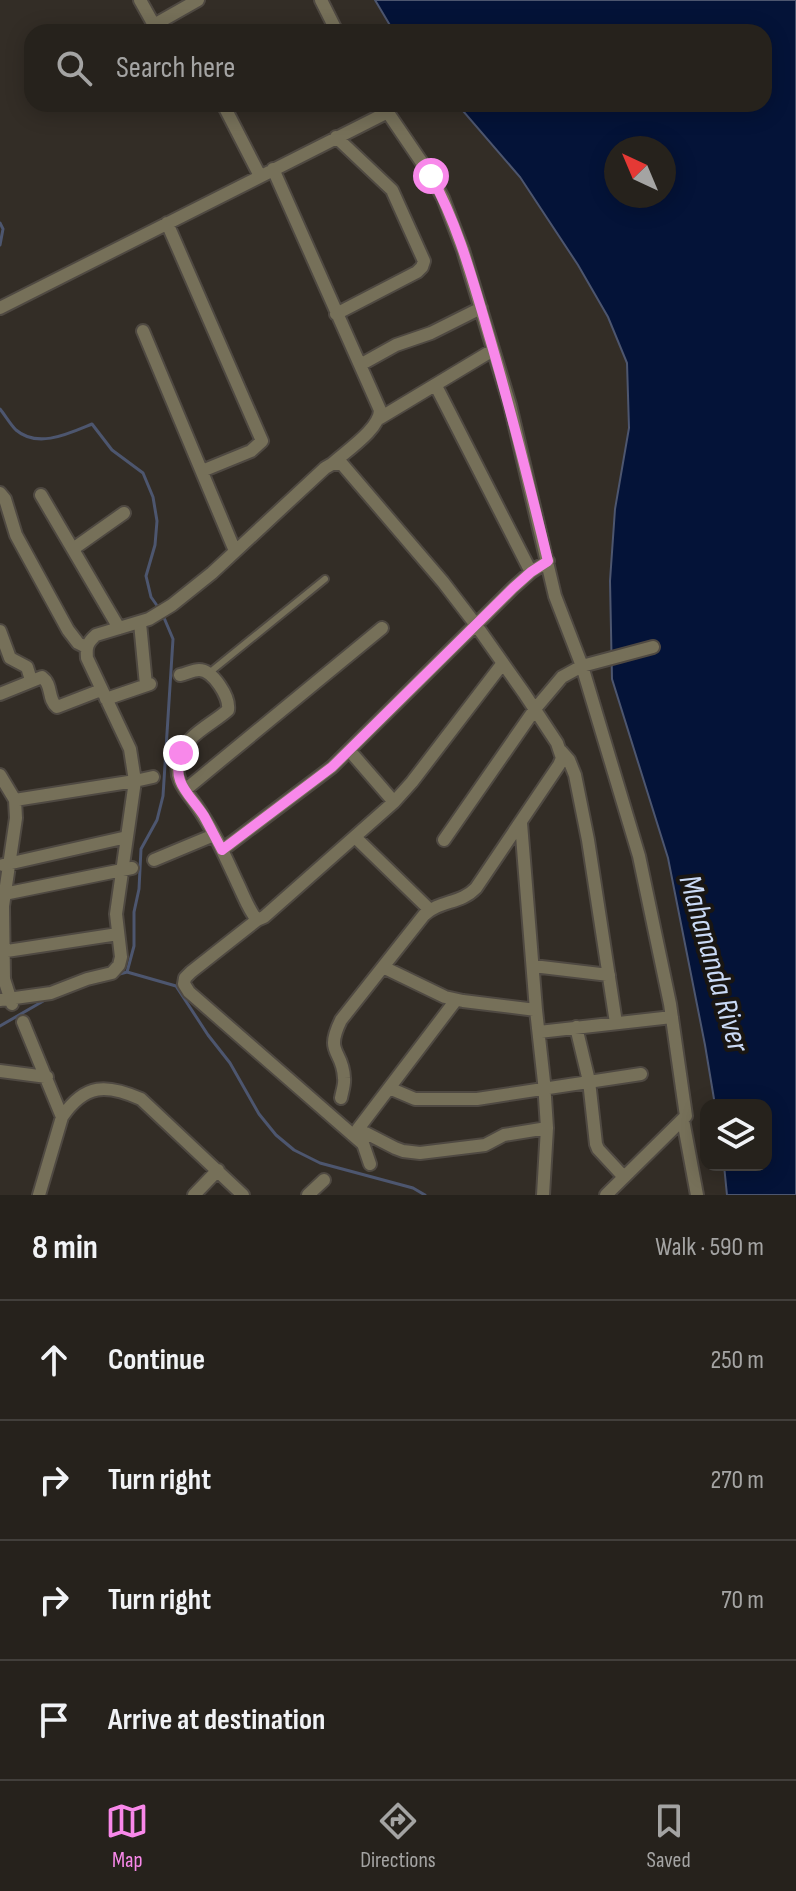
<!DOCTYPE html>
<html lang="en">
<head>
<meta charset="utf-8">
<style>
	:root { --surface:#26221c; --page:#322f29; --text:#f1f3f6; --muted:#a4a4a3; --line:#423f3b; --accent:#f888ea }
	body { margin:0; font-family:"Sofia Sans Condensed",sans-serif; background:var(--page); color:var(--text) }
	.controls { position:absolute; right:24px; bottom:24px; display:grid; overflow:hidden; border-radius:16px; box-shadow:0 4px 20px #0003 }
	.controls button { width:72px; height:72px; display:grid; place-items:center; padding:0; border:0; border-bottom:2px solid var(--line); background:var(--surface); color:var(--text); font:40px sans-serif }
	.compass { position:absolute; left:604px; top:136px; width:72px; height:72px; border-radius:50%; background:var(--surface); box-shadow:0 4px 20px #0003; rotate:316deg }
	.stop { position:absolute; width:24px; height:24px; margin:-18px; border:6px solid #f888ea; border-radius:50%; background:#fff }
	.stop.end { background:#f888ea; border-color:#fff; box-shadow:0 2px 8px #0008 }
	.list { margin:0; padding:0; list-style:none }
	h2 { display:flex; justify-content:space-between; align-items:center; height:104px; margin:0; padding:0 32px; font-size:34px }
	h2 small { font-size:26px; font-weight:400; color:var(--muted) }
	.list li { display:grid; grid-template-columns:52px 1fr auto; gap:24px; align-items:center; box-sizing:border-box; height:120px; padding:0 32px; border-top:2px solid var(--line) }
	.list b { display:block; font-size:30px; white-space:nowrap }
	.list em { font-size:26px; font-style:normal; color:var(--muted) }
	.icon { flex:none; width:44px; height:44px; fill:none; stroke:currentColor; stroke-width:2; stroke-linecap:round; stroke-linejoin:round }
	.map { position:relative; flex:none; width:796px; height:1195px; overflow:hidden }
	.search { position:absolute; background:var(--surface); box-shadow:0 4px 20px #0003; left:24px; right:24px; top:24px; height:88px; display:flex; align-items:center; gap:20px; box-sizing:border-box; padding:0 28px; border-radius:24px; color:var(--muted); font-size:30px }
	.sheet { height:584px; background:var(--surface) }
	nav { display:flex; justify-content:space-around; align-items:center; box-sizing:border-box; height:112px; border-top:2px solid var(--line); background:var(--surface); font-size:22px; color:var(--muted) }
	nav a { display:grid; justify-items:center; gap:4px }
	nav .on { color:var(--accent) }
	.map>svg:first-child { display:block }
	.water { fill:#041338; stroke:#4d566f; stroke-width:2; fill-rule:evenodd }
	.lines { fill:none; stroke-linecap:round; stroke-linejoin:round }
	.stream { stroke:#4d566f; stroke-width:3 }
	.lane-casing { stroke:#4f4942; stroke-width:10 }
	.street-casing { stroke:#4f4942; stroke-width:16 }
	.lane { stroke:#767059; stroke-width:6 }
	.street { stroke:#767059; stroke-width:12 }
	.route { stroke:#f888ea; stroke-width:10 }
	.labels { text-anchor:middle; stroke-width:8; stroke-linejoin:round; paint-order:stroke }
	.water-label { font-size:32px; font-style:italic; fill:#cadaf6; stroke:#191613 }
</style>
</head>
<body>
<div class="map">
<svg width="796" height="1195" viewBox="0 0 796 1195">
	<rect width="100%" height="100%" fill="#332d26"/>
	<path class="water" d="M375 0H796V1195H727L724 1165H766V1105H715L705 1045 668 858 612 679 610 581 615 509 629 428 627 363 608 317 578 265 520 177 457 104H764V32H394ZM616 148H664V196H616Z"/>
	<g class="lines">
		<path class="stream" d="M0 223 3 229 0 245
			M0 409C5 415 10 424 16 430 38 449 70 433 92 424L112 450 143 473 153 497 157 521 155 545 146 576 151 597 158 607
			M127 972 134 946V912L139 889 141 849 157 820 163 796 173 639 162 613
			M116 975 127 972 176 986 208 1035 230 1063 259 1114 276 1135 294 1150 320 1163 413 1188 425 1195
			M0 1026 45 1000"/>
		<defs>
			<path id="lane" d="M209 673 325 579"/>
			<path id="street" d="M140 0 154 25 162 32
				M321 0 337 32
				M154 25 198 0
				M223 104 260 176
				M382 104 431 176 443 198 463 250 510 405 555 596 582 666 639 856 670 1004 686 1116 606 1195
				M336 137 392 190 424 261 422 267 417 272 336 314
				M273 169 380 410C380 429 346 451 332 464
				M167 223 262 441 251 451 202 471
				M0 308 388 112
				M143 331 235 551
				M360 365 396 345 431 333 481 308
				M436 386 531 572
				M380 418 493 350
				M0 493 5 499 16 535 68 630 78 643 86 647
				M41 495 119 628
				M73 549 124 513
				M140 623 146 685
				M0 631 10 658 27 667 31 680
				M180 675C186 674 193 670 199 670 213 670 230 697 228 710 210 726 184 735 178 762 174 780 187 792 196 805 213 829 225 856 237 882 243 894 248 909 257 920L264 917 394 802 412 782 503 663
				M0 694 42 677C53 685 47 699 57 707L101 690
				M106 699 150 684
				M349 750 394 802
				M561 751 569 760 575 775 588 840 616 1023
				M0 775 15 800 16 818 3 906 4 979 12 1004
				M185 790 382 628
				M15 800 135 781 153 777
				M521 823 536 1010 544 1082 547 1128 543 1195
				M355 837 430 910
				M444 840 535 709 562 677 582 666 653 647
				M222 850 332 767 513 588 531 572 548 561
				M154 860 214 835
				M3 865 127 837
				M4 894 132 868
				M257 920 191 972 185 978 184 984 189 992 362 1143
				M0 952 118 934
				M533 966 609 975
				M383 967 445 997 463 1001 536 1010
				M0 1000 51 993 87 979 112 973 119 965 121 957 116 914 135 781 130 749 87 658C86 647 87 643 96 635L149 619 172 605 212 573 325 468 332 464H342L443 582 476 625 524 693 557 743 562 758 559 765 476 888C461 904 440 900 424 915L341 1020C324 1055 343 1049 344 1078 345 1084 342 1092 341 1098
				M23 1022 62 1117
				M576 1027 589 1081 596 1144 598 1149 623 1176
				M539 1032 672 1017
				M0 1071 47 1077
				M389 1088 415 1099H477L641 1074
				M683 1120 697 1195
				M358 1129 395 1148 403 1151 420 1153 485 1145 504 1135 547 1128
				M370 1164 358 1129 456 1000
				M39 1195 62 1117C85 1083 107 1084 141 1099L243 1195
				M194 1195 218 1170
				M308 1195 324 1180"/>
		</defs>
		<use href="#lane" class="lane-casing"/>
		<use href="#street" class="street-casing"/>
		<use href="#lane" class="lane"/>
		<use href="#street" class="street"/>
	</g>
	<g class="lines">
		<path class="route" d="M181 753C171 783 189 793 204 816 210 827 216 839 222 850L332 767 513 588 531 572 548 561C529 482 509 403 486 325 471 274 457 223 431 176"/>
	</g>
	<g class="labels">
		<g class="water-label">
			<text transform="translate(715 963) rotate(74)" y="11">Mahananda River</text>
		</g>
	</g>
</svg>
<div class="controls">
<button><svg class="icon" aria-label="layers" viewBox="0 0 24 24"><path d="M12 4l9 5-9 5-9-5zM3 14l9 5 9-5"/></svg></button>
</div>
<svg class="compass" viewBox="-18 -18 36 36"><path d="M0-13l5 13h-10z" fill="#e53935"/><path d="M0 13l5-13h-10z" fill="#a4a4a3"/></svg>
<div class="stop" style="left:431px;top:176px"></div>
<div class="stop end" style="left:181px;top:753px"></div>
<div class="search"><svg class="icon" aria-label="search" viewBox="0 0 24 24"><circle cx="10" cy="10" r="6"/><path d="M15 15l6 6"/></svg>Search here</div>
</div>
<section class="sheet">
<h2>8 min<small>Walk · 590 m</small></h2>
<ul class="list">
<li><svg class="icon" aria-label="ahead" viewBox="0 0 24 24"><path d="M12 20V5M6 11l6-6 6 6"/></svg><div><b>Continue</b></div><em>250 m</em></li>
<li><svg class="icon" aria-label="right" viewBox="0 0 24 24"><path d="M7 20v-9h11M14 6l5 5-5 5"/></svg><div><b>Turn right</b></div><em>270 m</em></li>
<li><svg class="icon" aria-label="right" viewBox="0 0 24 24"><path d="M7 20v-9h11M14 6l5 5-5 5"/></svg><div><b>Turn right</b></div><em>70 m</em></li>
<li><svg class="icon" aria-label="arrive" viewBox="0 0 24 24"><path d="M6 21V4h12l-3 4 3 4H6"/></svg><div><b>Arrive at destination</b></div></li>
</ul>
</section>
<nav>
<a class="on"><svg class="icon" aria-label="map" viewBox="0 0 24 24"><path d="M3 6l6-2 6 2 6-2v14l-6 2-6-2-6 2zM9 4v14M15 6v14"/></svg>Map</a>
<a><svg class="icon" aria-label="directions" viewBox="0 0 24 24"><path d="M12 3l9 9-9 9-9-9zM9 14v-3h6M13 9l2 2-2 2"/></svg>Directions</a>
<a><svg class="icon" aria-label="saved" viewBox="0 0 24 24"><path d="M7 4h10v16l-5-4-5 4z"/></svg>Saved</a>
</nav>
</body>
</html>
